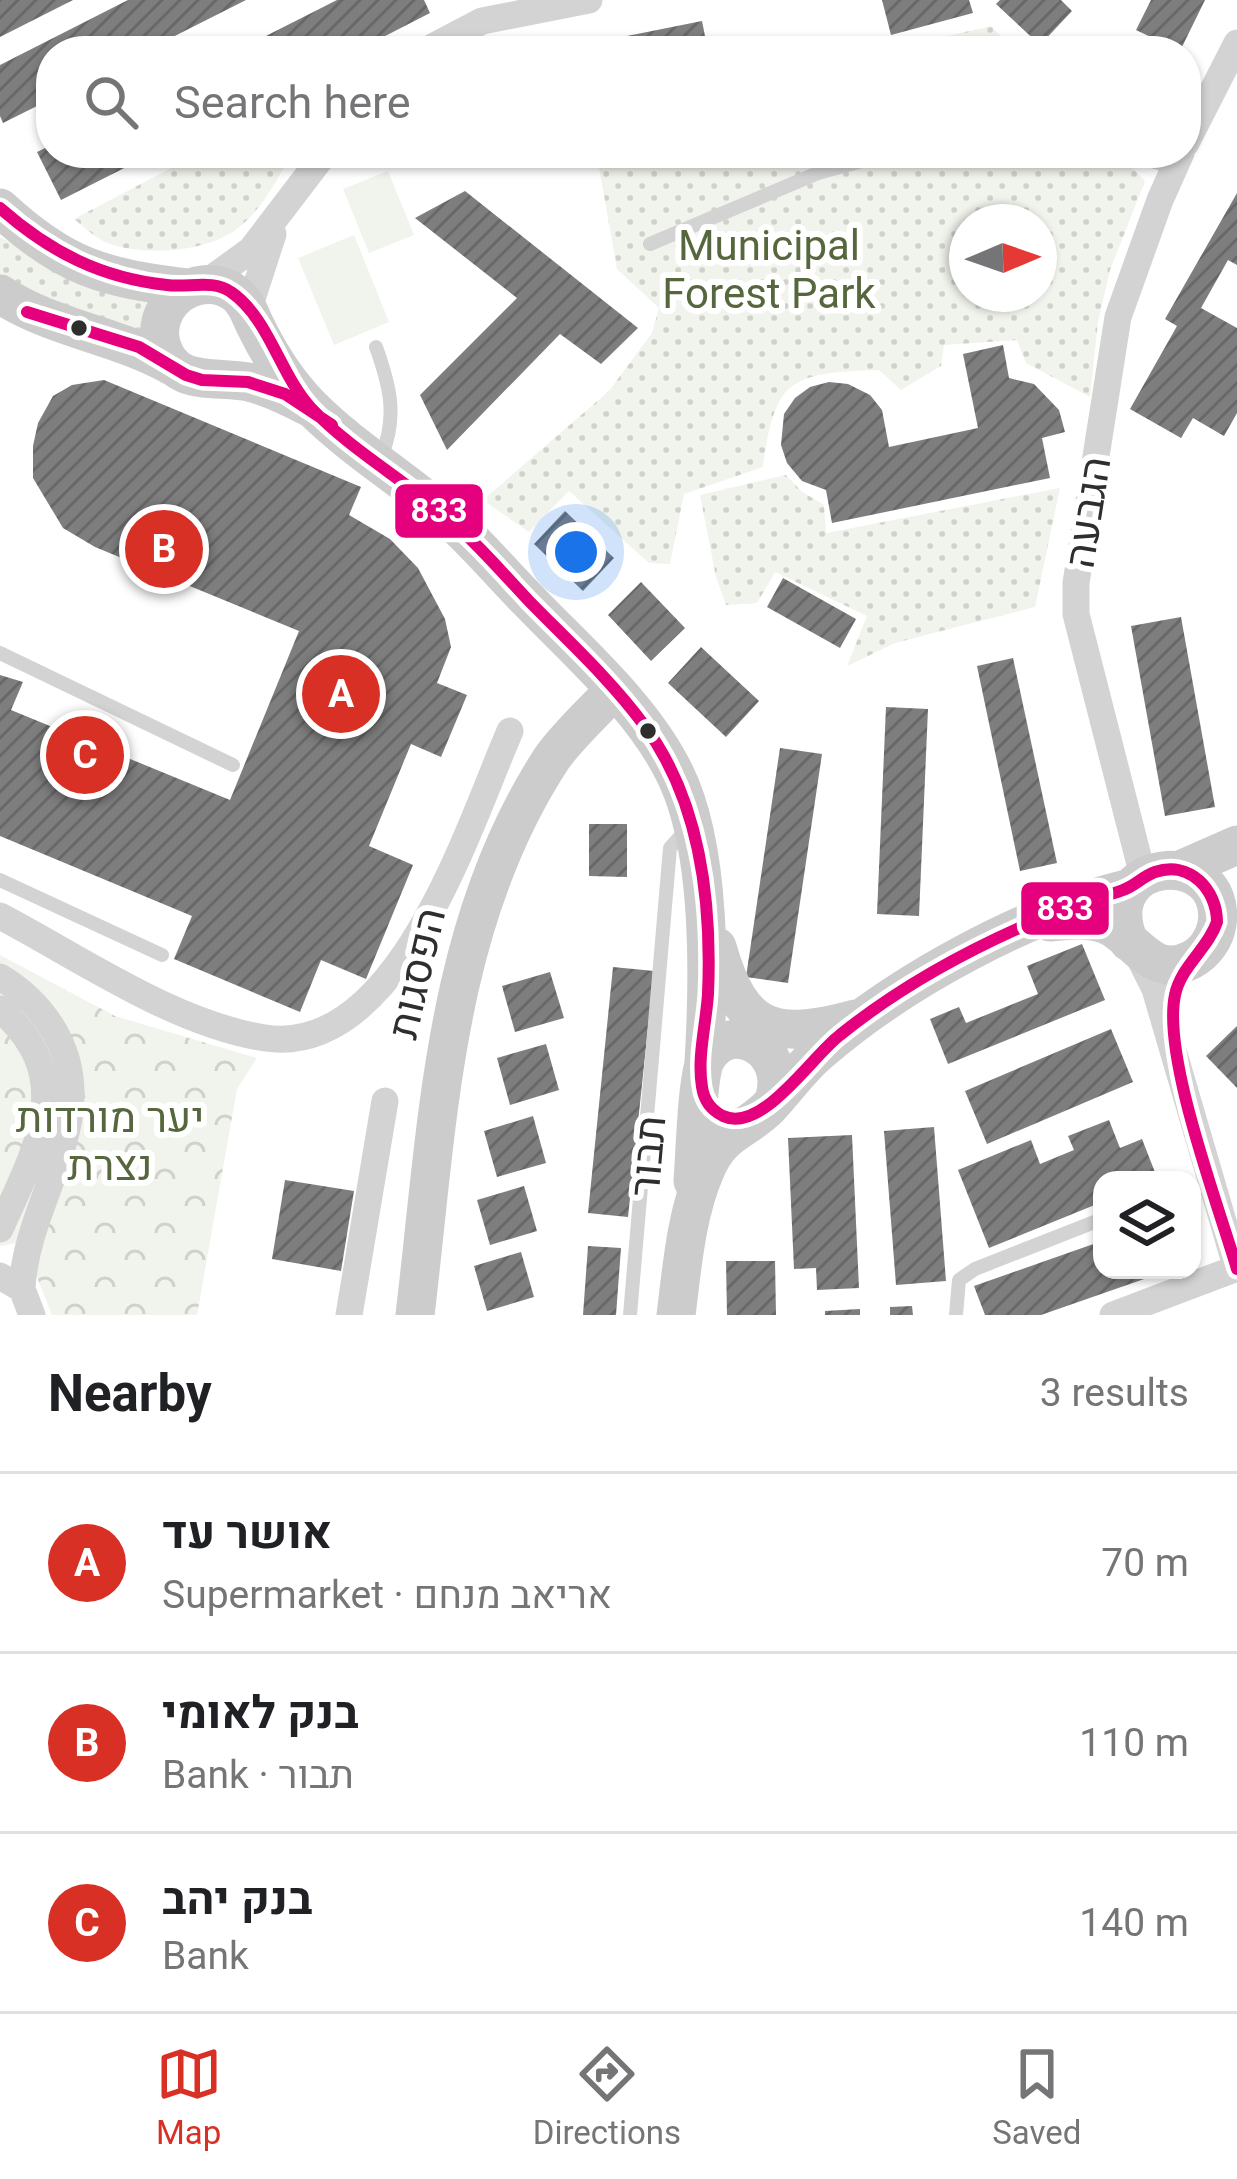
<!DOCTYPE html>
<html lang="en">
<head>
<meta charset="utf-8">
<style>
	:root { --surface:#fff; --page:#f6f6f6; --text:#202124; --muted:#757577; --line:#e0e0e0; --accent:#d93025 }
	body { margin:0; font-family:Roboto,Heebo,sans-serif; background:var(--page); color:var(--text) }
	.controls { position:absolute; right:36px; bottom:36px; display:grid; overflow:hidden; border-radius:24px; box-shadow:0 3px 9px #0004 }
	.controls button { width:108px; height:108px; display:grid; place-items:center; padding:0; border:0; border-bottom:3px solid var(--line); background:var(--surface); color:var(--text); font:60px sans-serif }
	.compass { position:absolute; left:949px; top:204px; width:108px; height:108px; border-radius:50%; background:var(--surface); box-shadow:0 3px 9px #0004; rotate:88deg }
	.you { position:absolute; left:576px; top:552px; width:42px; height:42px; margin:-30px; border:9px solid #fff; border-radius:50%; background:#1a73e8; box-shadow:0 0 0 18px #1a73e833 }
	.badge { display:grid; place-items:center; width:78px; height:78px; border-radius:50%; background:var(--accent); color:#fff; font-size:39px; font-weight:700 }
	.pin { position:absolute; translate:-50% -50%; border:6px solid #fff; box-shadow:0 3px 12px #0006 }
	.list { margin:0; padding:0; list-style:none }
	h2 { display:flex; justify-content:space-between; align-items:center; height:156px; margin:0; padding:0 48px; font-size:51px }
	h2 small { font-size:39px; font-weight:400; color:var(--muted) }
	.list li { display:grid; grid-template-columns:78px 1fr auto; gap:36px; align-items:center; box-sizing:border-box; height:180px; padding:0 48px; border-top:3px solid var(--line) }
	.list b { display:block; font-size:45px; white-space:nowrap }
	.list p { margin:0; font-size:39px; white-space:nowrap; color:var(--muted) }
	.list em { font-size:39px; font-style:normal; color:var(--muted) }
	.icon { flex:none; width:66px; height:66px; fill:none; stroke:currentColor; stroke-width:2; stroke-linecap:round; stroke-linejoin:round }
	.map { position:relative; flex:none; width:1237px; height:1315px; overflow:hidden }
	.search { position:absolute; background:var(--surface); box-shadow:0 3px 9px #0004; left:36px; right:36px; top:36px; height:132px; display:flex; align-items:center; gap:30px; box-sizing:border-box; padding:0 42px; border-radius:48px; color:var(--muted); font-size:45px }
	.sheet { height:696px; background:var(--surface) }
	nav { display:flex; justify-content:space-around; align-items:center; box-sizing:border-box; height:168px; border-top:3px solid var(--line); background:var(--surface); font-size:33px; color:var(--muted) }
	nav a { display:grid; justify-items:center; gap:6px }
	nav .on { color:var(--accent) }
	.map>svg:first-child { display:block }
	.grass { fill:url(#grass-dots); fill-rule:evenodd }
	.forest { fill:url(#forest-crowns) }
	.pitch { fill:#f1f4ec }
	.building { fill:url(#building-hatch) }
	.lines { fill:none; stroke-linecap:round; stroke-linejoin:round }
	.lane { stroke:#d3d3d3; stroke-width:14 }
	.street { stroke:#d3d3d3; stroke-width:27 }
	.secondary { stroke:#ccc; stroke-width:39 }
	.bus-1-casing { stroke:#fff; stroke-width:21 }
	.bus-1 { stroke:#e5007d; stroke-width:12 }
	.bus-dot { fill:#2e2e2e; stroke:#fff; stroke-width:4.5 }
	.labels { text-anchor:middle; stroke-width:12; stroke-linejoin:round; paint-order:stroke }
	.park-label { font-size:42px; fill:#56673d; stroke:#fff }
	.street-label { font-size:42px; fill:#2e2e2e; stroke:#fff }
	.line-badge { stroke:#fff; stroke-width:4.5 }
	.badge-label { font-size:33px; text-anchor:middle; font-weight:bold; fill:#fff }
</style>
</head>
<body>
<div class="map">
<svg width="1237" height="1315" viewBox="0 0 1237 1315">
	<defs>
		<pattern id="grass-dots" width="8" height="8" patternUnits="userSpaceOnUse" patternTransform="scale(3)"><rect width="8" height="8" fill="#f1f4ec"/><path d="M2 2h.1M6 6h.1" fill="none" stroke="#cfd2cb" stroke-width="1.8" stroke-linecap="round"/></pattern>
		<pattern id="forest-crowns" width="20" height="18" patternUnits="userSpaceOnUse" patternTransform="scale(3)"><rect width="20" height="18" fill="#f1f4ec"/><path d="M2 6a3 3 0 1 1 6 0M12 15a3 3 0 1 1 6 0" fill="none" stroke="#cfd2cb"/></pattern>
		<pattern id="building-hatch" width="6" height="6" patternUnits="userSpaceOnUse" patternTransform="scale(3)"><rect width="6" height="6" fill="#7e7e7e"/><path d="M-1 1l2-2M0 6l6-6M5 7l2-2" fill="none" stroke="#686868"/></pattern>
	</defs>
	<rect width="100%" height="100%" fill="#fff"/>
	<path class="grass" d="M991 26 1016 51H883Z
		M200 153H292C276 182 258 218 227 235 196 253 138 256 105 242 94 237 83 226 74 219Z
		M643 153H1117L1145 181 1110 270 1098 322 1090 397 1026 363 1017 340 944 345 941 366 901 390 879 370C790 373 775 378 763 467L684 494 670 564 649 563 569 491 529 532 483 500 609 391 652 333 659 308 617 269 598 161ZM967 222H1039V294H967Z
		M0 237 58 266 152 292 141 331 0 282Z
		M786 475 801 491 824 505 826 533 1060 488 1035 607 895 643 847 666 867 616 775 572 757 603 726 605 716 577 700 495Z"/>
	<path class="forest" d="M0 955 115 1016 257 1058 237 1089 197 1315H52L23 1242 0 1246Z"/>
	<path class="pitch" d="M388 171 414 235 369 253 343 189Z
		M354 235 389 322 334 345 298 258Z"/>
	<path class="building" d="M0 0H73L0 37Z
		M128 0H246L145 51H51V99L3 123 0 116V65Z
		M337 0H424L430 13 356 51H236Z
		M882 0H969L973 13 891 35Z
		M1000 0H1061L1072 11 1040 45 996 4Z
		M1151 0H1205L1180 51 1136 30Z
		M702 21 708 51H578L577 46Z
		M824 36 827 51H758V49Z
		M51 145V153H154L61 200 37 152Z
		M465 191 638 328 601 364 560 334 447 450 420 395 517 298 415 218Z
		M1237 193V265L1228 260 1201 308 1237 328V413L1224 436 1193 418 1181 438 1130 409 1177 326 1165 319Z
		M1003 345 1009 378 1034 384 1059 410 1065 432 1042 438 1050 478 832 523 826 490 802 481 787 463 781 445 784 414 795 398 810 387 829 382 848 384 870 395 882 410 889 447 978 428 963 354Z
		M104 380 361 487 349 515 390 539 418 568 445 619 451 647 437 683 467 695 441 757 411 744 369 846 413 865 366 979 321 960 300 1012 174 959 192 916 0 836V675L23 682 11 710 230 800 299 631 95 547 63 528 33 478V446L38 423 53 396 72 385Z
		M565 511 614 558 583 591 534 544Z
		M783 578 856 619 840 648 767 607Z
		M641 582 685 628 651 661 608 615Z
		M1181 617 1215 807 1165 816 1131 626Z
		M701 647 759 701 726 737 668 683Z
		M1013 658 1057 863 1020 871 977 666Z
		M886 707 928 709 919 916 877 914Z
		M780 748 822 754 788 983 746 977Z
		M589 824H627V877L589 876Z
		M1082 944 1105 1000 948 1064 930 1019 959 1007 966 1023 1038 994 1027 966Z
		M613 967 654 971 628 1217 588 1213Z
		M550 972 564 1018 515 1032 502 986Z
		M1237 1026V1088L1206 1056Z
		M1111 1029 1133 1082 987 1144 965 1091Z
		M546 1044 559 1090 510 1105 497 1058Z
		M533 1116 546 1163 497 1177 484 1131Z
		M1109 1120 1120 1148 1142 1139 1158 1180H1102V1202L989 1248 958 1170 1031 1140 1040 1164 1074 1150 1068 1136Z
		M934 1127 946 1281 896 1285 884 1131Z
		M852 1135 859 1288 817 1290 816 1268 794 1269 788 1138Z
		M285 1180 354 1191 341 1271 272 1259Z
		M524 1186 537 1231 490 1245 477 1200Z
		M1102 1241V1270L1167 1271 1041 1315H985L974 1286Z
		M588 1246 621 1248 616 1315H583Z
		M521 1252 534 1297 487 1311 474 1266Z
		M726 1261H775L776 1315H727Z
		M912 1306 913 1315H890V1307Z
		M860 1309V1315H825V1311Z"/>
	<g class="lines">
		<path class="lane" d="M1119 153 1175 167
			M650 244 818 173 891 153
			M376 347C390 386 398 417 381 457
			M0 653 233 765
			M0 880 162 955
			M630 1315 670 848 688 828
			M956 1315 959 1280 975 1269 1102 1219"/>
		<path class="street" d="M425 51 482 21 589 0
			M1186 143 1237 43
			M204 284 251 250 325 153
			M249 308 273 234
			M1143 876 1076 614V583L1118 317 1160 200 1181 153
			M0 916C80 958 174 1024 265 1038 398 1058 469 825 510 731
			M1135 949 1155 989 1237 1269
			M0 977C22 990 39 1006 53 1029 106 1117 26 1198 22 1289
			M0 1009C80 1078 35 1150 0 1229
			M0 1276 22 1289 32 1315
			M349 1315 385 1101
			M1113 1315 1237 1268"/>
		<path class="secondary" d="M0 208C64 267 103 278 188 288
			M0 294C53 329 117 335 172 366
			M311 408C292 398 274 389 253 383 218 374 174 390 161 344 158 332 160 320 166 309 180 285 213 276 236 294 247 303 249 313 255 325 269 354 288 384 311 407 352 448 402 478 446 516 475 541 501 573 529 601 579 653 643 708 675 774 712 849 709 979 704 1062
			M1180 870 1237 845
			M1050 922C1070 920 1095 917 1113 928 1139 945 1155 978 1191 960 1205 953 1215 938 1217 924 1228 846 1093 854 1129 942
			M717 947C741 1032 773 1041 855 1019
			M693 1181C695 1157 697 1075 706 1059 730 1016 791 1049 774 1100
			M415 1315C438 1124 443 924 552 758 569 734 594 712 614 690
			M676 1315C682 1268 686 1215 705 1171 721 1132 742 1133 768 1108 785 1090 799 1070 817 1054 898 983 1027 912 1131 888"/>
		<defs>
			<path id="bus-1" d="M0 208C50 252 101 278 167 285 188 288 213 279 231 292 269 318 280 375 311 408 350 449 400 477 443 514 474 540 501 571 529 601 568 641 610 679 644 725 700 800 712 902 708 994 706 1025 697 1057 702 1087 704 1101 711 1110 723 1116 762 1134 811 1057 840 1035 908 980 988 939 1069 907 1087 900 1105 897 1123 890 1135 886 1143 876 1155 872 1190 860 1217 890 1217 922 1208 949 1181 966 1175 995 1162 1056 1218 1204 1237 1269
				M27 312 139 347 186 375 202 380 248 382 285 394 332 425"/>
		</defs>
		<use href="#bus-1" class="bus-1-casing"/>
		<use href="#bus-1" class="bus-1"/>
	</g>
	<g class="bus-dot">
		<circle cx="79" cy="328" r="10"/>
		<circle cx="648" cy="731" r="10"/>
	</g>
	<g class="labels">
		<g class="park-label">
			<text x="769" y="260">Municipal<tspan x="769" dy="48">Forest Park</tspan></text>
			<text x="110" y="1132">יער מורדות<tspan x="110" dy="48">נצרת</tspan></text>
		</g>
		<g class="street-label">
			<text transform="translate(1087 512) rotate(-81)" y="15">הגבעה</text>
			<text transform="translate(416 973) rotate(-77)" y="15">הפסגות</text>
			<text transform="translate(647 1156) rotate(-85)" y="15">תבור</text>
		</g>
	</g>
	<g class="line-badge">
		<rect x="393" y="482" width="92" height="58" rx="12" fill="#e5007d"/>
		<rect x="1019" y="880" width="92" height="57" rx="12" fill="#e5007d"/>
	</g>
	<g class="badge-label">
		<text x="439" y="522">833</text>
		<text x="1065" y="920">833</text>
	</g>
</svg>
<div class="controls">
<button><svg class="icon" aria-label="layers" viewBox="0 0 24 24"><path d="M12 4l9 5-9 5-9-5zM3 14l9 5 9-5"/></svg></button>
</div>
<svg class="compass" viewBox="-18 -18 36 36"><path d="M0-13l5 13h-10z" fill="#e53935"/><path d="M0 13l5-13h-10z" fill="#757577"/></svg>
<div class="you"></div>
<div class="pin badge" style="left:341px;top:694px">A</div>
<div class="pin badge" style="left:164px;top:549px">B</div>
<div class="pin badge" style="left:85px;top:755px">C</div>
<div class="search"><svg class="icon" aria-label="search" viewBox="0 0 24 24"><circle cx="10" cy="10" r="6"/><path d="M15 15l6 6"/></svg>Search here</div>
</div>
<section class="sheet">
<h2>Nearby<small>3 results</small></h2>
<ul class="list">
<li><span class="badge">A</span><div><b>אושר עד</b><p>Supermarket · אריאב מנחם</p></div><em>70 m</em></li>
<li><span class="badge">B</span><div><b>בנק לאומי</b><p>Bank · תבור</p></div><em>110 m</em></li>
<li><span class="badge">C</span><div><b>בנק יהב</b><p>Bank</p></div><em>140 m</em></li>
</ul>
</section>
<nav>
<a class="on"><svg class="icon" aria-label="map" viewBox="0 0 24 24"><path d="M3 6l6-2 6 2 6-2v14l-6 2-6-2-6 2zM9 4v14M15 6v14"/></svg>Map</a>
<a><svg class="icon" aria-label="directions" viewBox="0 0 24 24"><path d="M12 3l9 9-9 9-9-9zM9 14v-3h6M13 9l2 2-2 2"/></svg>Directions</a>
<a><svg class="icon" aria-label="saved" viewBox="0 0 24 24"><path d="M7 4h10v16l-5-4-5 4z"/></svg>Saved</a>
</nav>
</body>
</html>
